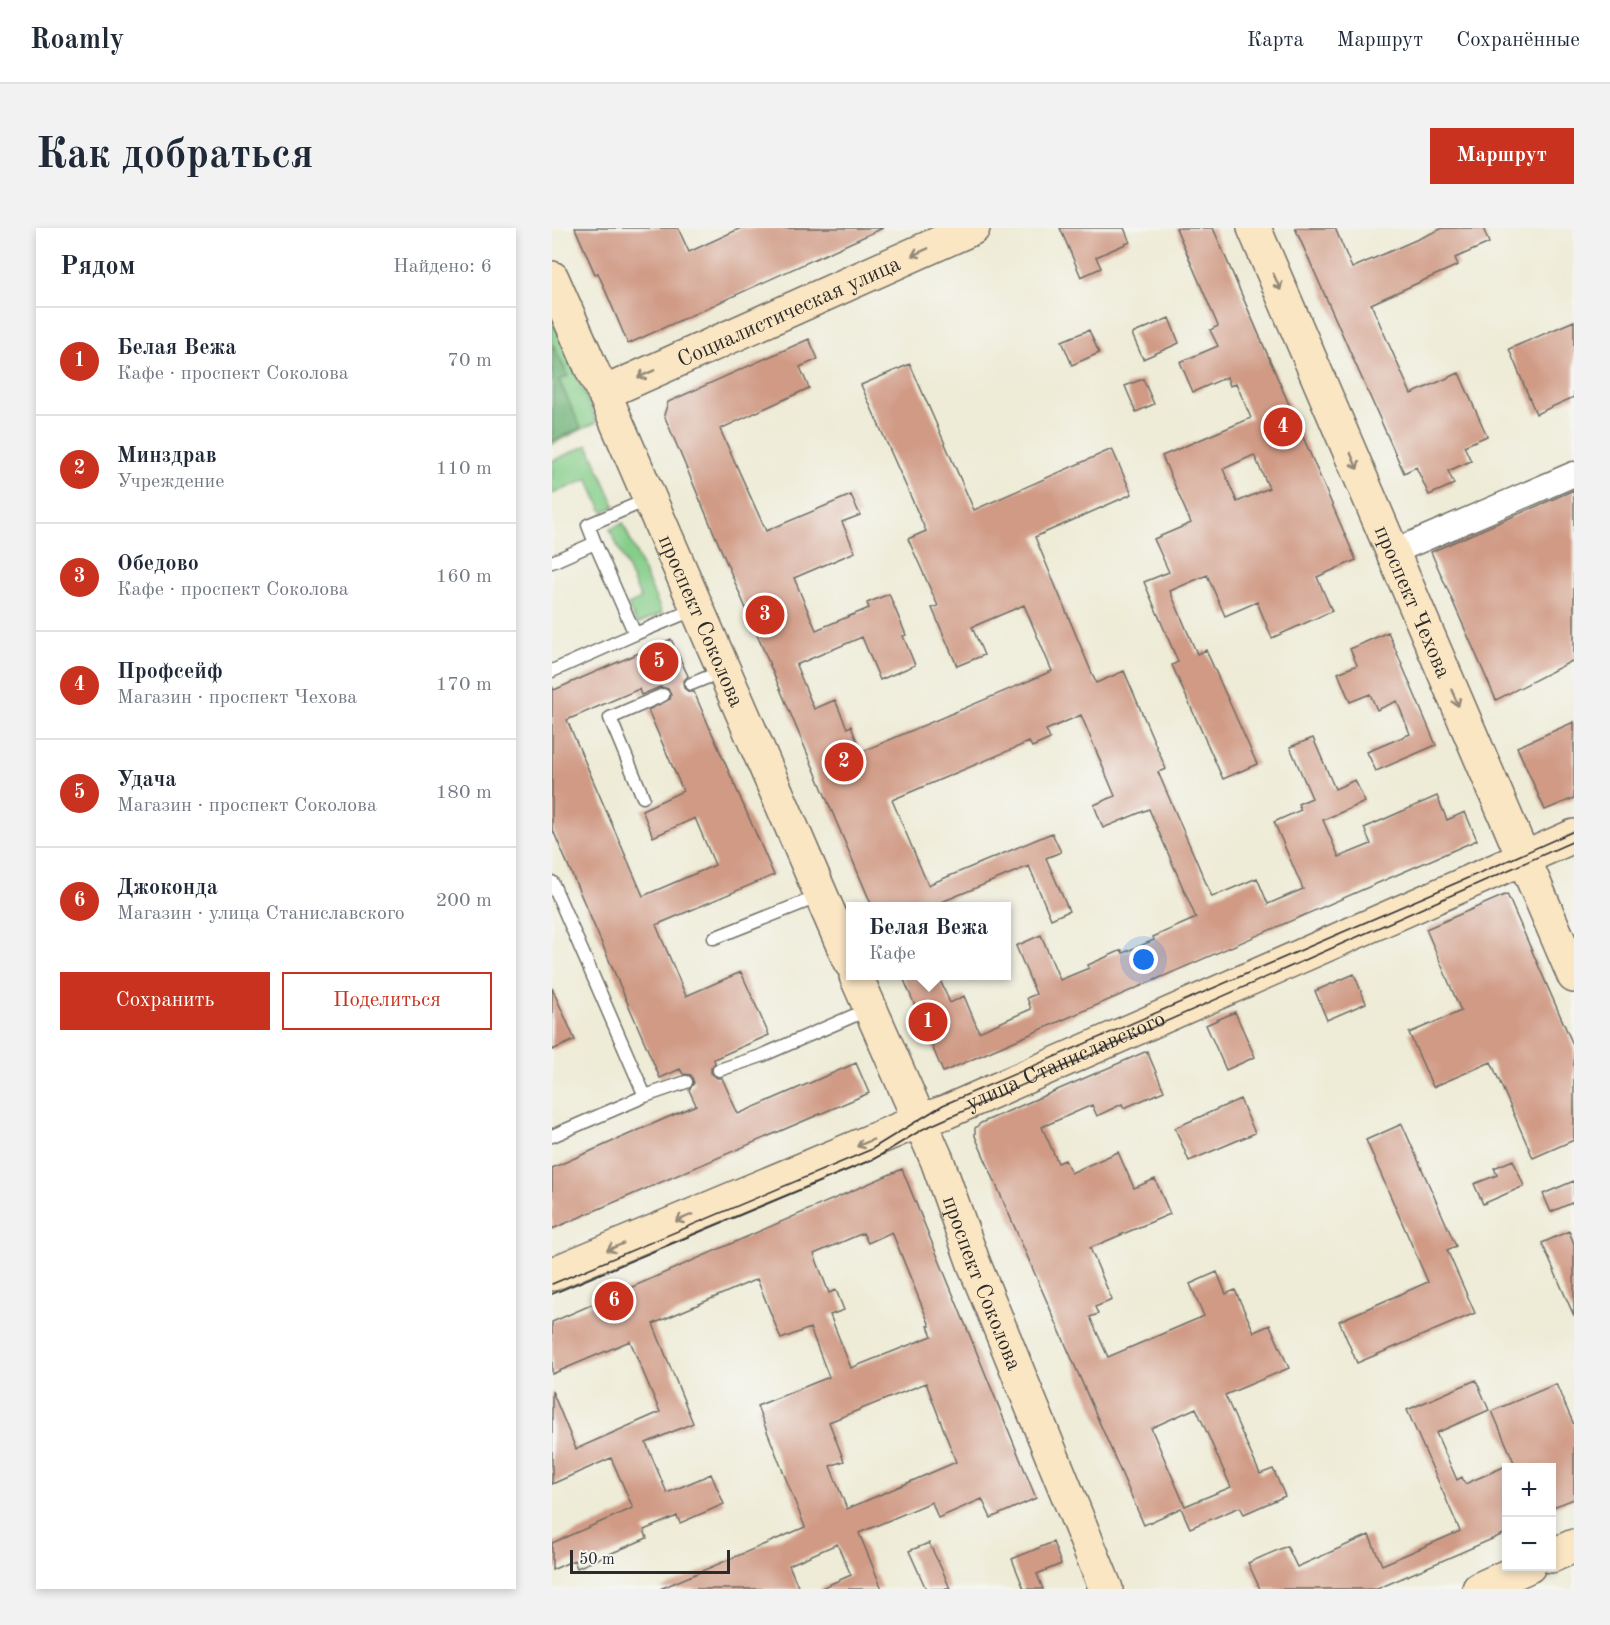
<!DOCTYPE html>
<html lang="ru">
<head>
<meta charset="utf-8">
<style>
	:root { --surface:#fff; --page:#f2f2f3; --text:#1f2937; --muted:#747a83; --line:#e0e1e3; --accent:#c8321e }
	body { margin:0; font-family:"Old Standard TT",serif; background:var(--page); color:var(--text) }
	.controls { position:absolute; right:18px; bottom:18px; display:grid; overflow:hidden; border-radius:0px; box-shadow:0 3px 9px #0003 }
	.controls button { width:54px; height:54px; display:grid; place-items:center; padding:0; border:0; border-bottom:2px solid var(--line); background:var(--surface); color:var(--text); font:30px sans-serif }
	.scale { position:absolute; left:18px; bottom:15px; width:160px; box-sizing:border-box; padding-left:6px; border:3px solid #2b2b2b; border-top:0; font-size:16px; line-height:21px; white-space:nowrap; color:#2b2b2b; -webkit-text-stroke:4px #f6f6f2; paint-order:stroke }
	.you { position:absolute; left:592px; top:732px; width:21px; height:21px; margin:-15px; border:4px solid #fff; border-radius:50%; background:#1a73e8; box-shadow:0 0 0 9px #1a73e833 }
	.badge { display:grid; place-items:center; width:39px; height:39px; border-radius:50%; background:var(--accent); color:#fff; font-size:20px; font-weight:700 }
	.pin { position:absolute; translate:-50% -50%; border:3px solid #fff; box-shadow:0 2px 6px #0006 }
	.popup { position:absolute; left:294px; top:674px; width:165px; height:78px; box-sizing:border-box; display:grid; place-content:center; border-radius:0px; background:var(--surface); filter:drop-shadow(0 2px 4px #0005); font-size:20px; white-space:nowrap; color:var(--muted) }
	.popup b { font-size:22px; color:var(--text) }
	.popup::after { content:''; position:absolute; left:50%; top:100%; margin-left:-12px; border:12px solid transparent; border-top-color:var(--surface) }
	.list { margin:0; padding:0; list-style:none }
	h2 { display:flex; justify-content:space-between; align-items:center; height:78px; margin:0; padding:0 24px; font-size:26px }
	h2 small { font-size:20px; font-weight:400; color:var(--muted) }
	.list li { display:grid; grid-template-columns:39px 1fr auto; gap:18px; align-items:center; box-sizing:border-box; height:108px; padding:0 24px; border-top:2px solid var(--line) }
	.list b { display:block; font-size:22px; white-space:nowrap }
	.list p { margin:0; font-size:20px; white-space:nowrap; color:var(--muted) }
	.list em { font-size:20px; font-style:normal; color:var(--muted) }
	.actions { display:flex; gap:12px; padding:18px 24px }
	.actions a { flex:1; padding:14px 0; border:2px solid var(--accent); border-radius:0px; text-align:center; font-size:21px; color:var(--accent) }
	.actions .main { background:var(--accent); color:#fff }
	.map { position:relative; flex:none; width:1022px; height:1361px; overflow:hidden; border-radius:0px }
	header { display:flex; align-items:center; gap:36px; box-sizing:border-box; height:84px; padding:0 30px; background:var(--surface); border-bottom:2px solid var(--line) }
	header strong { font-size:28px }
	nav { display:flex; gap:33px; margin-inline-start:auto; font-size:21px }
	.intro { display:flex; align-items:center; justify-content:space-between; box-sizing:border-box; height:144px; padding:0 36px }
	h1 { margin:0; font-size:42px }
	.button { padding:15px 27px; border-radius:0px; background:var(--accent); color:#fff; font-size:21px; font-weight:700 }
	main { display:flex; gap:36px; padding:0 36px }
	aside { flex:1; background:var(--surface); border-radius:0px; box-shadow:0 3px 9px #0003 }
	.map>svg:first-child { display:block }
	.green { fill:#85cd89; stroke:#587c5a; stroke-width:1.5 }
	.forest { fill:#6cb075; stroke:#4c6e50; stroke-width:1.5 }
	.building { fill:#d09a84; fill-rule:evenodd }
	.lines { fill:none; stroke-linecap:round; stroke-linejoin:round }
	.lane-casing { stroke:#6f6e67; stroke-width:15 }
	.street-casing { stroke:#6f6e67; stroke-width:27 }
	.secondary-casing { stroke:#6f6e67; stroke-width:36 }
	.lane { stroke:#fff; stroke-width:12 }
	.street { stroke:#fff; stroke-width:24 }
	.secondary { stroke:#fbe6c4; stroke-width:33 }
	.tram { stroke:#2b2b2b; stroke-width:1.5 }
	.oneway { stroke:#938878 }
	.labels { text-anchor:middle; stroke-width:6; stroke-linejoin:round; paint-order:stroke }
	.street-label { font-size:22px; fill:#2b2b2b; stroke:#f6f6f2 }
</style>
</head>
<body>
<header>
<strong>Roamly</strong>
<nav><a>Карта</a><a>Маршрут</a><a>Сохранённые</a></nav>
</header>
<div class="intro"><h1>Как добраться</h1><a class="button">Маршрут</a></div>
<main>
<aside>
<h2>Рядом<small>Найдено: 6</small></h2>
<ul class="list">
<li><span class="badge">1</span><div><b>Белая Вежа</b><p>Кафе · проспект Соколова</p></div><em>70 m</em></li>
<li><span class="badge">2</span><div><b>Минздрав</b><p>Учреждение</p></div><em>110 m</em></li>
<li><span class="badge">3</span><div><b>Обедово</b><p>Кафе · проспект Соколова</p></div><em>160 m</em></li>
<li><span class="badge">4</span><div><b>Профсейф</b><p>Магазин · проспект Чехова</p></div><em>170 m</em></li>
<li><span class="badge">5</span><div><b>Удача</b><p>Магазин · проспект Соколова</p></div><em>180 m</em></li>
<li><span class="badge">6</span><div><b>Джоконда</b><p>Магазин · улица Станиславского</p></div><em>200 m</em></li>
</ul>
<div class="actions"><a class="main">Сохранить</a><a>Поделиться</a></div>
</aside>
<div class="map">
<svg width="1022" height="1361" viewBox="0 0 1022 1361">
	<rect width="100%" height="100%" fill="#f6f6f2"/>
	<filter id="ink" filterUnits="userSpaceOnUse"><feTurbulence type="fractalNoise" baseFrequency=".0167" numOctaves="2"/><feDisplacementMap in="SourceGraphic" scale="12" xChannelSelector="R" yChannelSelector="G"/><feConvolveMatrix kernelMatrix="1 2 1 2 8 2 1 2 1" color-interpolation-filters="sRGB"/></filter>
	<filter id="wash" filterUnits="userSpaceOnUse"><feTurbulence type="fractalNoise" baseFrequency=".008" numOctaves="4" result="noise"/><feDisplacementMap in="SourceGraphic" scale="24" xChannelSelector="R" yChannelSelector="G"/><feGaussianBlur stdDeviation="1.35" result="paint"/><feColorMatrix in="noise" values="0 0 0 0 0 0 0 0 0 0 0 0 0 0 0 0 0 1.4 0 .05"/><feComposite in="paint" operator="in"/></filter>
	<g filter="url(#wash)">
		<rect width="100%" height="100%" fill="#eeebd6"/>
		<path class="green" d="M0 89 45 194 0 216Z
			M36 217 63 278 51 284 36 251 0 266V233Z
			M71 295 110 385 85 396 76 377 89 371 58 301Z"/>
		<path class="forest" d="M1 116 16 148 7 152 29 200 0 213Z"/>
		<g id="blocks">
			<path class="building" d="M23 0H126L137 24 189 0H331L76 116 46 45 43 46Z
				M508 0H572L578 14 544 29 549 40 529 49Z
				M624 0H661L804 332 765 349 780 383 720 410 705 374 673 388 655 347 618 363 645 426 654 422 705 536 671 551 620 437 626 434 592 354 617 344 602 311 639 295 610 228 699 190 684 155 678 158 675 149 641 164 628 134 666 118 658 102 666 98ZM702 227 717 260 685 274 671 241Z
				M743 0H783L800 40 891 0H931L937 15 903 30 906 37 819 76 859 166 907 145 935 208 912 218 919 233 896 243 902 256 877 267 864 239 852 245Z
				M617 90 627 115 591 131 580 106Z
				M1022 93V169L984 186 957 121Z
				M537 102 547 125 520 137 510 113Z
				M257 111 266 131 248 139 257 160 168 201 214 303 299 267 308 287 290 294 303 324 242 350 264 402 317 380 315 375 337 366 354 407 351 408 363 437 328 452 310 409 244 437 262 481 283 472 295 500 299 498 309 524 500 443 472 377 420 399 432 427 405 438 380 380 386 378 356 311 374 303 309 157 358 136 422 282 560 221 580 266 483 309 544 455 572 443 614 541 606 544 660 669 705 650 716 676 751 661 722 594 749 582 746 576 760 570 738 519 761 510 783 561 803 552 813 574 771 592 787 629 819 616 812 600 885 568 895 592 913 584 925 612 391 844 350 747H386L398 775 412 768 427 804 479 781 475 770 484 766 464 718 489 707 508 752 537 740 536 737 570 722 571 725 602 712 601 709 644 690 597 581 551 600 542 577 563 568 529 487 494 502 498 511 480 519 477 514 340 572 376 657 500 605 509 624 494 630 517 683 499 691 477 638 380 678H320L112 187 116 174Z
				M591 151 602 176 584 184 573 158Z
				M1022 262V432L944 472 879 324Z
				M836 404 884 517 824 543 815 524 858 506 845 473 825 482 818 466 798 474 786 445 805 437 798 421Z
				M119 411 136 448 131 454 132 460 137 464H142L222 647 104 697 134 768 189 744 217 807 162 831 163 835 159 840V845L165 850H170L186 886 304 835 317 865 0 1001V940L144 877 137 862 142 855 139 847 131 846 128 841 108 850 0 600V458L2 462ZM108 459 116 461 119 467 118 471 96 482 131 563 90 582 101 609 143 590 163 637 91 668 15 492 87 461 89 467Z
				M1022 494V570L993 582 965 519Z
				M955 666 1022 819V912L981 930 939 834 881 859 857 805 909 783 874 701Z
				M802 746 814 775 775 792 763 763Z
				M0 760 23 812 0 822Z
				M683 784 703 829 674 842 654 797Z
				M595 823 612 863 572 880 570 876 545 888 540 877 490 899 506 935 513 932 519 945 566 924 582 960 603 951 618 986 538 1020 560 1072 543 1079 546 1086 538 1089 556 1129 652 1088 638 1056 665 1044 674 1066 683 1062 702 1104 718 1097 737 1140 673 1167 708 1246 721 1241 733 1268 692 1286 688 1279 638 1300 629 1280 592 1297 423 908V900L429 895ZM644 1180 679 1259 633 1278 599 1200Z
				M688 871 703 905 637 933 623 900Z
				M850 896 904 1018 895 1022 923 1085 805 1135 787 1093 876 1054 814 912Z
				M961 932 972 958 931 976 922 956 945 947 942 940Z
				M350 941 484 1270 439 1290 430 1271 386 1290 380 1274 307 1305 330 1361H267L299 1347 285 1316 237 1337 247 1361H108L253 1299 205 1178 277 1149 258 1100 229 1111 205 1051 101 1096 141 1195 94 1215 115 1265 159 1246 172 1276 128 1295 125 1288 92 1302 95 1310 25 1340 22 1332 0 1342V1315L81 1280 59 1230 0 1256V1163L24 1221 108 1184 78 1113 0 1146V1094ZM340 1004 378 1098H376L380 1108 299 1140 278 1087 292 1082 284 1062 277 1065 262 1026 311 1005 316 1015ZM374 1155 404 1234 295 1281 278 1238 292 1233 277 1194Z
				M1022 953V974L999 984 991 966Z
				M1017 1003 1022 1016V1088L990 1015Z
				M924 1152 937 1182 884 1205 905 1252 910 1249 913 1256 954 1238V1305L825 1361H708L696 1335 735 1318 745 1339 817 1307 830 1337 908 1303 855 1182Z
				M1004 1156 1022 1197V1271L999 1280V1239H964L940 1183Z
				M501 1314 509 1336 485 1346 491 1361H472L460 1331Z
				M377 1315 392 1346 398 1361H374L357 1323Z"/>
		</g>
	</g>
	<g filter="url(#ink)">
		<use href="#blocks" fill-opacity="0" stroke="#6f6e67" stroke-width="1.5"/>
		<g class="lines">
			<defs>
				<path id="lane" d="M43 315 36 297 97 271
					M0 334 43 315 83 406 143 381
					M0 443 83 406
					M139 456 171 443
					M91 569 58 490 111 467
					M0 654 93 868 0 908
					M162 710 268 668
					M167 842 209 828 317 781
					M93 868 134 854"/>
				<path id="street" d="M841 324 1022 246"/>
				<g id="secondary">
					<path id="s1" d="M702 0 1022 748"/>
					<path id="s2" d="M0 50 41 144 52 165 298 734"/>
					<path id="s3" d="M52 165 421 0"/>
					<path id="s4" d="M304 748 385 932 422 1036 554 1361"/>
					<path id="s5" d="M0 1046 367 893 394 884 1022 608"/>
					<path d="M999 1328 1022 1318"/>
					<path d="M927 1361 977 1338"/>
				</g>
			</defs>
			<use href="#lane" class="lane-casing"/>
			<use href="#street" class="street-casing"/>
			<use href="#secondary" class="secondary-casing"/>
			<use href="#lane" class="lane"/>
			<use href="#street" class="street"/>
			<use href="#secondary" class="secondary"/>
			<path class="tram" d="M0 1056 318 922 391 877 955 633 1022 603
				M0 1066 322 931 371 901 1022 613"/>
		</g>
		<defs><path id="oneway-shaft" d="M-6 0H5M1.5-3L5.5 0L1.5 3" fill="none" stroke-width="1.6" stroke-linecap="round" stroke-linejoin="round" transform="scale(1.5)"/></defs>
		<g class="oneway">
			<use href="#oneway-shaft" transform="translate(368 24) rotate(156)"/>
			<use href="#oneway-shaft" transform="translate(725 54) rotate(67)"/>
			<use href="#oneway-shaft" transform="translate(94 146) rotate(156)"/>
			<use href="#oneway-shaft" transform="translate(802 233) rotate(67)"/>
			<use href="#oneway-shaft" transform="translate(903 470) rotate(67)"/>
			<use href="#oneway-shaft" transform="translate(313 915) rotate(157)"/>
			<use href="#oneway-shaft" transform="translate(132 990) rotate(157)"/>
			<use href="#oneway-shaft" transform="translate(63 1019) rotate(157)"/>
		</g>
	</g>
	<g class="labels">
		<g class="street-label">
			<text dy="8" stroke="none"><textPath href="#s3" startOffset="202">Социалистическая улица</textPath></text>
			<text dy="8" stroke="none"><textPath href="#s1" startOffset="406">проспект Чехова</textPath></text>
			<text dy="8" stroke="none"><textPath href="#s2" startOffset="374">проспект Соколова</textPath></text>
			<text dy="8" stroke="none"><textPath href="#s5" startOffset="556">улица Станиславского</textPath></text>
			<text dy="8" stroke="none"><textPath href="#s4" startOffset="332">проспект Соколова</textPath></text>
		</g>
	</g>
</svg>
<div class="controls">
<button>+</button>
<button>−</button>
</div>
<div class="scale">50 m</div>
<div class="you"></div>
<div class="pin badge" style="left:376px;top:794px">1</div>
<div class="popup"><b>Белая Вежа</b>Кафе</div>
<div class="pin badge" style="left:292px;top:534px">2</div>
<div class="pin badge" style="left:213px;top:387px">3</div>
<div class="pin badge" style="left:731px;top:199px">4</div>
<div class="pin badge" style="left:107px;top:434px">5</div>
<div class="pin badge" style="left:62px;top:1073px">6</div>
</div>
</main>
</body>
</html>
